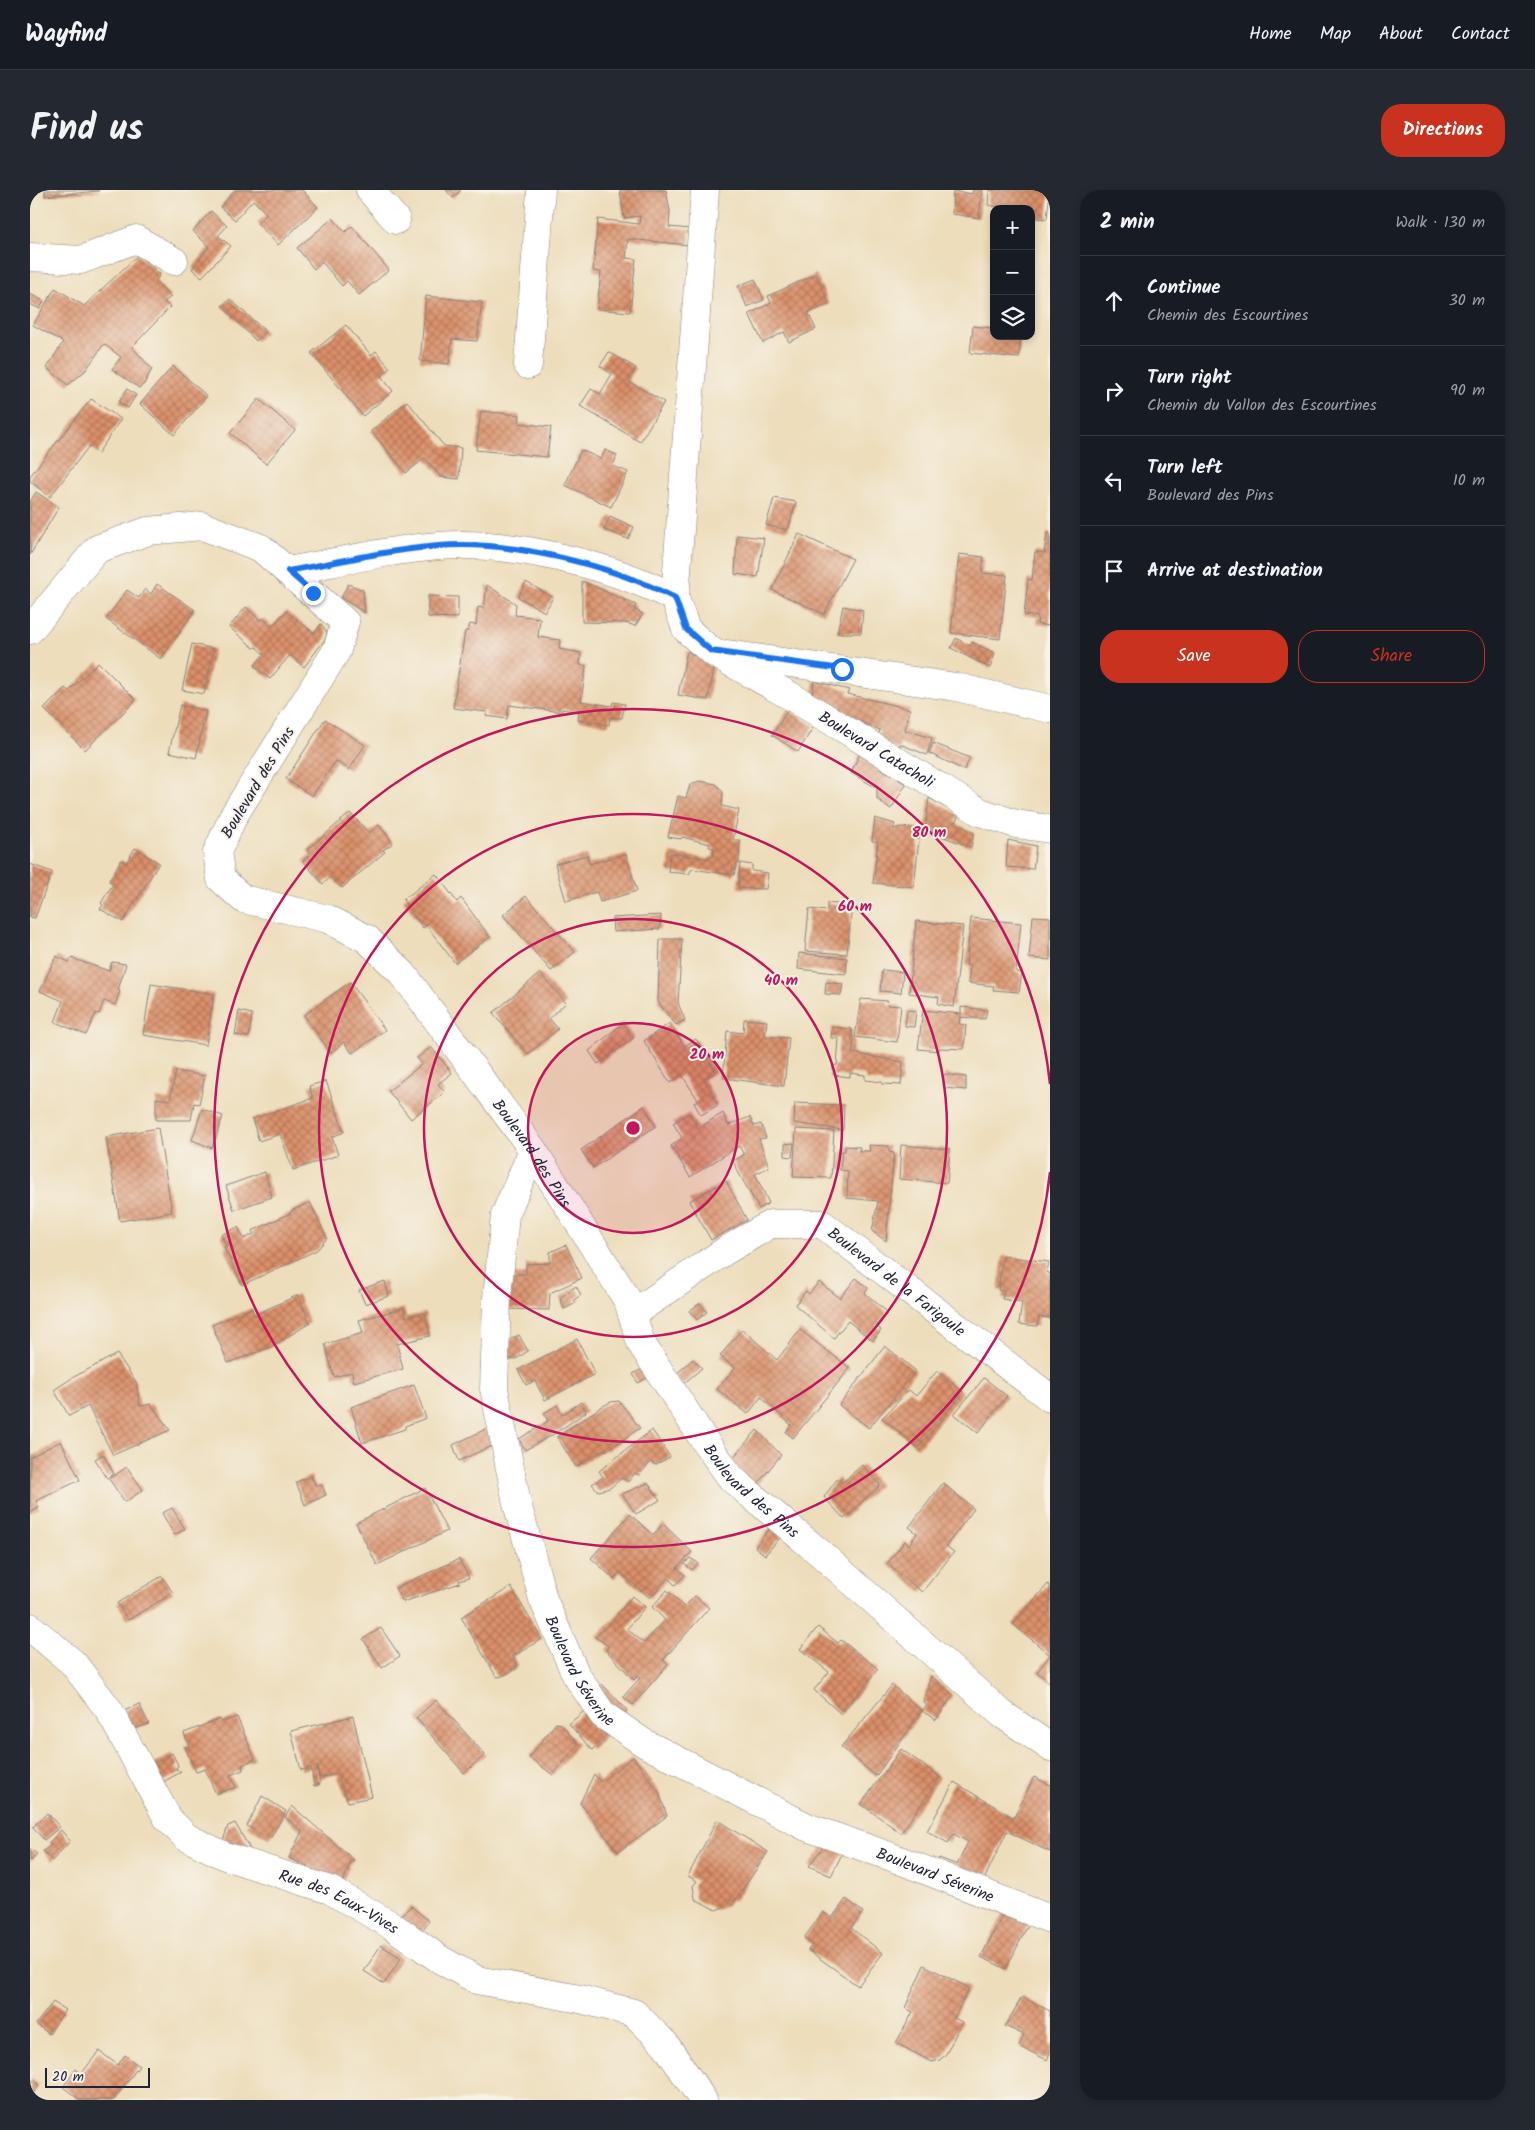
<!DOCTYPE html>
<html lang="en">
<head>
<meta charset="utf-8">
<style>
	:root { --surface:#171b24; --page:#242831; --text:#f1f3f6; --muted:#9ea1a6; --line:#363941; --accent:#c8321e }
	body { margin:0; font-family:Kalam,sans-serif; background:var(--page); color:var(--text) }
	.controls { position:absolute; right:15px; top:15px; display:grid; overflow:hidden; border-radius:10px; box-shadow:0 2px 8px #0003 }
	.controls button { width:45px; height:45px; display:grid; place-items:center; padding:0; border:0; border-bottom:1px solid var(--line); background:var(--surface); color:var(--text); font:25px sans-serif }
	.scale { position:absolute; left:15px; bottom:12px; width:105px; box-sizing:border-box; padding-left:5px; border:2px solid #22223b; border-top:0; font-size:14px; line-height:18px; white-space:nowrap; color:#22223b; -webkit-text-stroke:4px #f7f3e8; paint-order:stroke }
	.stop { position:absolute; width:15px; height:15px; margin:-11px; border:4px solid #1a73e8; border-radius:50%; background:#fff }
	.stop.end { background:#1a73e8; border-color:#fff; box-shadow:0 1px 5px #0008 }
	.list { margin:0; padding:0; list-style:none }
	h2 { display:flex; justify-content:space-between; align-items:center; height:65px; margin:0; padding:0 20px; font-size:21px }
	h2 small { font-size:16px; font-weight:400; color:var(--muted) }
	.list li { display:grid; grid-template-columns:32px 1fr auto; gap:15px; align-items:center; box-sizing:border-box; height:90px; padding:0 20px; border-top:1px solid var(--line) }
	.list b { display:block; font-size:19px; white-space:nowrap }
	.list p { margin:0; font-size:16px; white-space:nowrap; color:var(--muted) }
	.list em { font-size:16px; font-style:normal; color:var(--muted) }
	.actions { display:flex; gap:10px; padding:15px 20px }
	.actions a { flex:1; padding:11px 0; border:1px solid var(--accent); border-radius:20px; text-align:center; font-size:18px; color:var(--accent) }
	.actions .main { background:var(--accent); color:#fff }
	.icon { flex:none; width:28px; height:28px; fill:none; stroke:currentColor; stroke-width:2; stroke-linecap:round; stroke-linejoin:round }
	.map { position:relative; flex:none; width:1020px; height:1910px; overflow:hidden; border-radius:20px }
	header { display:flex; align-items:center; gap:30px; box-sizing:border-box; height:70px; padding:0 25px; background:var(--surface); border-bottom:1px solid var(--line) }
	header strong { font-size:24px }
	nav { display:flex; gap:28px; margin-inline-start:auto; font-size:18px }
	.intro { display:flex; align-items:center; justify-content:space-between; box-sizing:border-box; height:120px; padding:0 30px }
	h1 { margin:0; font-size:35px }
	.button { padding:12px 22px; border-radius:20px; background:var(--accent); color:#fff; font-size:18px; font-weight:700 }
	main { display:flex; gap:30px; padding:0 30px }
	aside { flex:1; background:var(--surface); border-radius:20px; box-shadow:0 2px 8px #0003 }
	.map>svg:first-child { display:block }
	.building { fill:url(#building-cross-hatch) }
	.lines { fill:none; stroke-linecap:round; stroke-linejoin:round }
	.minor-casing { stroke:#88807b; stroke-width:29 }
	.minor { stroke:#fff; stroke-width:28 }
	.route { stroke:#1a73e8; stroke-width:6 }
	.ring { fill:none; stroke:#c2185b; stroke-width:2.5 }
	.labels { text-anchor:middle; stroke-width:4; stroke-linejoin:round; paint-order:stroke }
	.street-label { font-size:16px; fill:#22223b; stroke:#f7f3e8 }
	.centre { fill:#c2185b; stroke:#f7f3e8; stroke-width:2.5 }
	.ring-label { font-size:15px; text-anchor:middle; font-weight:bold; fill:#c2185b; stroke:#f7f3e8; stroke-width:4; stroke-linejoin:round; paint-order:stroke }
</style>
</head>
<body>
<header>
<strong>Wayfind</strong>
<nav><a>Home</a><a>Map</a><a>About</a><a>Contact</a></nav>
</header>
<div class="intro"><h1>Find us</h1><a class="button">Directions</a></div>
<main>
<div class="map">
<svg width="1020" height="1910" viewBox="0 0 1020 1910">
	<defs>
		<pattern id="building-cross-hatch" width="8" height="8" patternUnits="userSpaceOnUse" patternTransform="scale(1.25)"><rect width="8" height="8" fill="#db9069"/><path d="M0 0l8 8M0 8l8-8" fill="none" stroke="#b17558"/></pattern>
	</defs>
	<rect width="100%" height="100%" fill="#f7f3e8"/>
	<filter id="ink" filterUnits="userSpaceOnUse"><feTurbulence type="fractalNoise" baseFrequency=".02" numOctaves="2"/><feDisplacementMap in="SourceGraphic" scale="10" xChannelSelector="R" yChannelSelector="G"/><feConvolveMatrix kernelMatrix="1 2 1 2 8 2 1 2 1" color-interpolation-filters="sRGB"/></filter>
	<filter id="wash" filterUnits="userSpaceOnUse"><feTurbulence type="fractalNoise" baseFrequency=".0096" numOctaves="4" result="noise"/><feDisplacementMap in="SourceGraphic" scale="20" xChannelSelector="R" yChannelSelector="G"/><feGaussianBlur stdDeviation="1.12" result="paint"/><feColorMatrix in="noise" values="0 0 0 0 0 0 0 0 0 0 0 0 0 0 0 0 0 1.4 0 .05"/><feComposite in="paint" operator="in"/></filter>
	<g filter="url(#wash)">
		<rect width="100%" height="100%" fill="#edddbb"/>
		<g id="blocks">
			<path class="building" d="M15 0H68L69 1 15 6Z
				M205 0H272L288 17 248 55 227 33 237 24 223 10 205 30 190 17Z
				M416 0H431L423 8Z
				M590 0H636L640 21 639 37 660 39 659 55 598 49 596 68 606 69 600 122 567 119 571 82 563 81 568 29 609 34 610 26 594 28Z
				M943 0H952L949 28 922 24 923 1 942 4Z
				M959 0H1020L1017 29 1001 27V19H978L958 15Z
				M181 21 197 36 188 46 201 56 172 87 162 79 179 57 163 41Z
				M303 28 315 42 322 36 359 80 329 105 317 91 312 96 292 72 284 79 267 58Z
				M108 65 130 84 126 91 141 107 134 112 140 117 102 157 122 179 114 194 109 198 82 179 91 167 74 154 55 181 38 195 17 178 33 152 3 135 25 98 54 116Z
				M786 84 799 114 778 123 786 139 759 152 754 142 733 153 719 124 741 113 738 106Z
				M725 89 734 110 717 117 708 96Z
				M0 104 14 111 10 119 0 114Z
				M396 106 452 112 447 151 422 149 419 174 390 171Z
				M200 109 236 142 226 151 192 116Z
				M316 135 341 165 346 161 360 178 351 186 363 201 333 226 281 163Z
				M943 136 964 138V146H991L989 168 940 163Z
				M579 162 606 178 598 191 634 212 610 252 550 216 561 199 570 204 582 184 570 176Z
				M143 176 177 206 144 245 110 214Z
				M97 199 106 205 98 218 89 212Z
				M61 209 91 229 68 263 59 256 20 307 0 291V286Z
				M229 209 265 240 236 274 200 243Z
				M377 211 414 256 431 258 429 289 411 287 395 268 376 283 341 241Z
				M451 221 490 225 489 233 521 237 517 267 446 260Z
				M551 260 571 269 575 260 587 265 583 276 598 282 581 317 535 295Z
				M6 302 29 317 0 365V312Z
				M744 308 766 312 758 340 736 335Z
				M580 326 604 337 598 349 574 340Z
				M1017 343H1020V436L1007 434 1008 427 994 425 998 389 1002 390 1005 362 1014 363Z
				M769 344 823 369 794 424 742 400Z
				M707 345 734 348 728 387 705 384Z
				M929 364 954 367 952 383 977 385 970 449 921 443Z
				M552 391 606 415 604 419 613 424 605 436 596 433 552 432Z
				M496 392 523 407 515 422 488 407Z
				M127 394 165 420 131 469 76 429 97 400 109 408 115 399 121 404Z
				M318 394 333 400 335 423 311 408Z
				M457 395 486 414 485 425 510 428 508 447 530 450 529 459 551 463 550 475 556 476 551 511 582 516 583 512 595 514 592 528 580 527 579 535 548 530 549 522 532 519V522L479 515 477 529 456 526 457 522 423 518 435 441H438L440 434 446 435 448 417 454 418Z
				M398 406 428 407V428L398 427Z
				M813 416 833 420 831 443H807Z
				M216 417 231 431 233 428 242 436 256 421 284 443 291 434 297 442 296 448 274 477 260 465 240 489 224 476 234 464 226 457 224 458 199 437Z
				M926 448 940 456 942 452 965 463 960 478 921 458Z
				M162 454 184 459 174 504 152 500Z
				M657 461 684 478 678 510 648 505Z
				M68 472 106 510 55 560 14 519 35 498 39 501Z
				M784 491 819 500 817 504 880 519 875 540 902 548 897 565 870 554 869 560 847 549 850 540 781 512Z
				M150 515 176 521 166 568 139 562Z
				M758 520 784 536 768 562 742 545Z
				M295 529 335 555 319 580 306 571 282 606 256 589Z
				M903 553 940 568 934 580 899 563Z
				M830 563 849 573V577L876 594 861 619 847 609V598L821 583Z
				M669 591 686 594 693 602 692 616 709 620 703 650H710L709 673H707L704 685 662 679 659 684 638 682 640 663 679 669 680 667H683L684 658 679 657 680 654 652 647 651 649 638 647 648 606 656 608 660 595Z
				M899 608 929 625 925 632 944 643 941 657 895 640Z
				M320 623 339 643 349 635 363 653 353 660 355 662 312 698 301 687 293 694 273 671 280 664 277 660Z
				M845 628 865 634 863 639 871 637 890 639 884 697 843 693 848 652 842 651Z
				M978 650 1006 656 1003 679 976 677Z
				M105 658 129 673 93 732 70 719 73 715 71 713 83 694 79 691 91 670 96 673Z
				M596 664 607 701 570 712 567 702 536 711 525 674 557 665 559 674Z
				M710 673 722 675V681L738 683 736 699 708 698Z
				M0 674 22 682 5 728 0 727Z
				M406 684 427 712 431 708 460 747 425 773 396 735 393 738 373 710Z
				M496 706 545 762 521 781 473 725Z
				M797 713 819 715 818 723 821 724 817 764 775 761 779 719 797 721Z
				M631 725 630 739 583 742 582 728Z
				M1003 726 1020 727V770L999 768Z
				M941 728 991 733 986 782 992 783 989 802 963 800 964 796 938 793 940 776 936 775Z
				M886 731 933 736 924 817 908 814 909 807 879 803Z
				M630 749H652L648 813 655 830 646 835 628 812Z
				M769 763 817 768 816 784 768 779Z
				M26 766 39 772 41 768 79 781 82 772 96 774 88 800 90 801 85 815 74 811 69 824 66 823 56 845 25 832 33 811 10 801Z
				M852 780 873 782 871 803 850 801Z
				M510 783 536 813 519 828 528 839 498 864 463 823Z
				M320 792 355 840 322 863 314 852 301 863 274 825Z
				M796 792 813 794 811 805 795 804Z
				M121 794 184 804 176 855 113 845Z
				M831 809 858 811 857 815 871 816 867 852 825 847Z
				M931 817 957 820 955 829 930 827 929 834 936 835 934 859 909 858V861L888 859 893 820 931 824Z
				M877 820 886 821 884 837 875 836Z
				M209 821 222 824 219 847 205 845Z
				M714 829 737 831 735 846 759 848 754 896 693 888 697 841 713 843Z
				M593 833 604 848 568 874 559 861Z
				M640 833 654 856 666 849 686 882 674 889 688 915 671 925 664 913 668 910 652 885 640 893 614 851Z
				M802 837 822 839V850L824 851 822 863 873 872 871 895 852 894V892L835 890V885L820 883V887L803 885V876L807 875 809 848H801Z
				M401 857 422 883 408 894 415 902 381 929 358 901 392 874 387 868Z
				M146 881 175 886 169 914 164 913 161 930H126V908L140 910Z
				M914 884 936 887V900L914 898Z
				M296 891 314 942 302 947 308 965 263 980 250 944 229 951 222 929 283 908 279 896Z
				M765 913 814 915 813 940 764 933Z
				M614 916 626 936 563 978 551 960Z
				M172 919 193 926 182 958 162 950Z
				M659 923 668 938 693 923 698 935 720 927 724 936 731 934 736 948 729 949 739 977 725 984 739 1013 729 1019 707 980 703 971 714 965 709 956 660 987 641 956 652 948 643 933Z
				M128 938 142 1022 90 1031 76 947Z
				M766 939 804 941 801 988 763 987Z
				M764 953 762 967 755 966V954Z
				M839 955 859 956V962L864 963 856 1051 842 1041 848 1011 817 1008 818 981 810 980 812 961H815V956L830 957 829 961H840Z
				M871 955 920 959 917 993 869 989Z
				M235 982 242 1007 204 1020 196 996Z
				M696 991 717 1030 681 1050 659 1011Z
				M280 1012 297 1048 287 1060 212 1095 194 1057H197L191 1045 208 1037 214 1049 224 1044 222 1041 261 1023V1021Z
				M536 1055 552 1088 520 1103 519 1120 475 1119 478 1084H496V1074L520 1073V1062Z
				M973 1066 1019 1072 1017 1083H1020V1128L1009 1127 1007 1136 989 1134 992 1112 972 1109 974 1101 968 1100Z
				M826 1088 838 1098 835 1103 857 1122 846 1136 851 1140 843 1151 818 1131 804 1148 765 1115 776 1101 779 1104 789 1092 810 1108Z
				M355 1091 359 1106 335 1114 329 1100Z
				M546 1096 551 1105 544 1110 546 1113 534 1119 530 1108Z
				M268 1105 280 1133 241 1157 198 1173 182 1135 222 1118 224 1125Z
				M670 1113 677 1122 667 1130 659 1121Z
				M374 1118 376 1127 395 1123 400 1146 367 1154 373 1179 324 1192 322 1182 304 1187 295 1154 333 1143 329 1130Z
				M712 1139 747 1170 770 1140 820 1178 763 1248 756 1242 761 1235 731 1207 718 1224 687 1199 705 1178 690 1166Z
				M489 1145 498 1161 486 1169H472V1154Z
				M547 1149 565 1184 515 1210 505 1191 496 1195 488 1180Z
				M855 1156 886 1181 839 1238 809 1215Z
				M87 1164 106 1192 110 1216 121 1214 140 1240 83 1265 58 1216 39 1226 24 1200 42 1188Z
				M663 1169 672 1178 652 1195 645 1185Z
				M612 1179 617 1188 608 1193 603 1184Z
				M907 1181 933 1202 888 1258 852 1228 879 1200 886 1206Z
				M954 1188 977 1206 948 1243 924 1224Z
				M384 1195 396 1228 375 1236V1239L332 1253 321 1217Z
				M589 1211 610 1238 576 1261 575 1259 546 1277 527 1247 571 1217 581 1212Z
				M551 1212 556 1222 524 1244 495 1260 489 1249 518 1231 514 1223 527 1215 532 1225Z
				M462 1236 466 1254 429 1271 423 1255Z
				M622 1240 640 1267 625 1275 621 1272 609 1285 605 1283 598 1292 592 1288 580 1298 568 1301 562 1294 573 1287 569 1281Z
				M727 1240 751 1265 725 1297 701 1270Z
				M31 1251 50 1290 6 1311 9 1318 0 1323V1267Z
				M73 1264 84 1284 77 1288 65 1269Z
				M832 1275 850 1295 814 1329 794 1307 808 1288 812 1293Z
				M97 1277 113 1300 95 1312 79 1289Z
				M281 1286 286 1296 292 1295 296 1305 275 1315 266 1292Z
				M618 1293 630 1310 606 1324 592 1304Z
				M913 1293 944 1319 916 1356 924 1362 892 1402 857 1374 875 1351 879 1355 887 1343 879 1337Z
				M395 1298 417 1341 347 1375 326 1333Z
				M142 1318 155 1339 144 1345 132 1323Z
				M600 1324 623 1345 633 1334 662 1362 647 1378 655 1385 645 1395 638 1388 620 1408 590 1382 584 1389 561 1368Z
				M744 1333 754 1343 735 1365 725 1357Z
				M660 1368 668 1373 662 1380 654 1374Z
				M429 1369 439 1388 429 1391 430 1393 373 1412 365 1398Z
				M132 1386 143 1403 98 1430 87 1413Z
				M1018 1394 1020 1396V1465L983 1434Z
				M481 1397 512 1449 483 1466 487 1474 486 1479 470 1487 466 1486 431 1427Z
				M637 1400 654 1417 665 1406 679 1418 633 1470 638 1474 603 1515 593 1507 610 1488 608 1486 604 1490 576 1460 579 1456 565 1447 583 1430 602 1406 615 1417 597 1439 614 1453 635 1430 622 1417Z
				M788 1437 808 1453 811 1450 848 1479 811 1524 784 1500 799 1482 770 1459Z
				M351 1438 370 1466 352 1478 333 1449Z
				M1020 1465V1493L1007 1482Z
				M901 1486 923 1505 906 1530 892 1521 846 1586 811 1557 862 1495 892 1521 897 1515 893 1512Z
				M572 1494 597 1520 589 1530 564 1501Z
				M406 1510 455 1565 434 1583 386 1528Z
				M109 1514 119 1534 101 1540 92 1522Z
				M554 1521 576 1545 562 1560 539 1534Z
				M323 1526 342 1607 318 1612 307 1584 290 1588 287 1576 290 1594 284 1596 281 1578 271 1580 261 1541Z
				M207 1527 225 1569 212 1575 213 1580 200 1585 206 1597 186 1604 175 1579 166 1582 155 1557 159 1556 154 1543 190 1529 191 1532Z
				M526 1533 531 1534 548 1554 523 1585 499 1567Z
				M871 1559 910 1587 871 1643 831 1614Z
				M142 1563 148 1575 146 1579 151 1582 131 1593 121 1575Z
				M603 1567 629 1602 637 1626 588 1662 550 1613 564 1584 570 1592Z
				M1004 1587 1020 1595V1662L977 1641 952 1694 906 1677 909 1668 927 1675 938 1652 924 1644 918 1653 897 1641 924 1592 984 1628Z
				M232 1606 256 1621 240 1649 217 1636Z
				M262 1616 324 1670 320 1674 312 1694 259 1668 272 1641 255 1627Z
				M17 1623 30 1637 14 1650 3 1637Z
				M687 1630 738 1662 704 1712 701 1709 696 1716 686 1720 665 1709 663 1696 667 1691 658 1686Z
				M205 1633 224 1666 192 1654 198 1636Z
				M31 1640 40 1651 22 1671 13 1661 21 1655 19 1653Z
				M795 1654 813 1662 801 1686 779 1676Z
				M0 1659 7 1664 1 1671 0 1670Z
				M816 1709 833 1722 821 1738 853 1763 828 1796 778 1760 782 1755 774 1748 793 1722 802 1728Z
				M381 1716 399 1731 390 1743 370 1727Z
				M975 1720 1001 1729 976 1779 951 1767Z
				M351 1755 371 1768 354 1794 334 1781Z
				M894 1775 939 1798 924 1828 932 1832 916 1864 910 1870 902 1872 866 1853 883 1822 875 1818Z
				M992 1807 1020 1821V1863L1017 1870 989 1856 994 1845 975 1836Z
				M23 1812 35 1820 19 1844 6 1834Z
				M69 1861 88 1875 95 1865 109 1876 84 1910H50L33 1897 46 1879 51 1884Z
				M0 1889 9 1895 0 1908Z"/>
		</g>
	</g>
	<g filter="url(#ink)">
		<use href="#blocks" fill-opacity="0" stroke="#88807b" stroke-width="1"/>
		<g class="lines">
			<defs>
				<g id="minor">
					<path d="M340 0 366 30"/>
					<path d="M0 67 51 70 106 49 144 71"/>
					<path d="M498 175 511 0"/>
					<path id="s1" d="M258 381C308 372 358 360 409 356 480 350 581 375 645 408L656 439 681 461 762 507 950 622 986 634 1020 639"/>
					<path d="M645 408 675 0"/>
					<path id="s2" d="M0 440 67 359 118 341 172 336 231 358 315 432 307 460 204 625 187 662 191 689 213 709 298 729 337 749 373 784 503 960 598 1111 611 1153 676 1253 702 1289 791 1364 972 1524 1020 1557"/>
					<path d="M697 464 926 497 1020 519"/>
					<path id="s3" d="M503 960 475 1025 467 1108 464 1199 487 1313 513 1409 546 1485 573 1525 614 1553 777 1637 859 1666 1020 1729"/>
					<path id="s4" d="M602 1124 695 1061 741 1034H792L1020 1208"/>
					<path id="s5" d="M0 1437 43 1473 79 1520 138 1629 156 1647 195 1666 300 1700 361 1735 411 1770 447 1790 550 1809 604 1823 635 1854 673 1910"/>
				</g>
			</defs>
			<use href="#minor" class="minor-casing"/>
			<use href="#minor" class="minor"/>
		</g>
	</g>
	<g class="lines" filter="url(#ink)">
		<path class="route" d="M283 403 258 381C308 372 358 360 409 356 480 350 581 375 645 408L656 439 681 461 812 479"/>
	</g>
	<circle cx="603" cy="938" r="105" fill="#c2185b" fill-opacity=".12"/>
	<g class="ring">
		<circle cx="603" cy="938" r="105"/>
		<circle cx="603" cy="938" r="209"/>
		<circle cx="603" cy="938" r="314"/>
		<path d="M1020 982A419 419 0 1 1 1020 894"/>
	</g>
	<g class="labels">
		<g class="street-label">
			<text dy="6" stroke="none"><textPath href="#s1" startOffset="656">Boulevard Catacholi</textPath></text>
			<text transform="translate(227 592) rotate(-59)" y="6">Boulevard des Pins</text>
			<text dy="6" stroke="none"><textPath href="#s2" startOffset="1112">Boulevard des Pins</textPath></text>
			<text dy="6" stroke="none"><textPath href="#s4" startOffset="311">Boulevard de la Farigoule</textPath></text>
			<text dy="6" stroke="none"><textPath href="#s2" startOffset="1518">Boulevard des Pins</textPath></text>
			<text dy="6" stroke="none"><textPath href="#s3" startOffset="542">Boulevard Séverine</textPath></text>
			<text dy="6" stroke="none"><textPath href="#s3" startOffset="962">Boulevard Séverine</textPath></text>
			<text dy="6" stroke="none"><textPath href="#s5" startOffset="431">Rue des Eaux-Vives</textPath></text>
		</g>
	</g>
	<circle cx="603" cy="938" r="8" class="centre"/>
	<g class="ring-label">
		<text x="899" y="647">80 m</text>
		<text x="825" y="721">60 m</text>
		<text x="751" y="795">40 m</text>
		<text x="677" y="869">20 m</text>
	</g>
</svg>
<div class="controls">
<button>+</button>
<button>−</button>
<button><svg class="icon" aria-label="layers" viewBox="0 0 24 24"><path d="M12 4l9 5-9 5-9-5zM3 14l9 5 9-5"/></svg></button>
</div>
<div class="scale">20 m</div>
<div class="stop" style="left:812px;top:479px"></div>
<div class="stop end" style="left:283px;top:403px"></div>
</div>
<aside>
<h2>2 min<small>Walk · 130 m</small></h2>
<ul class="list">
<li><svg class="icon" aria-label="ahead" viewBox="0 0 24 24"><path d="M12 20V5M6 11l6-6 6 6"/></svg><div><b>Continue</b><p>Chemin des Escourtines</p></div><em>30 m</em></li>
<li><svg class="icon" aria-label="right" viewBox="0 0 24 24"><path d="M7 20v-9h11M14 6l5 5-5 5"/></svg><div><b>Turn right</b><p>Chemin du Vallon des Escourtines</p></div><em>90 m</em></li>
<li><svg class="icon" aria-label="left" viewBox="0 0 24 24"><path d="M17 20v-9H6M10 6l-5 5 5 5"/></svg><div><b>Turn left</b><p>Boulevard des Pins</p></div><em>10 m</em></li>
<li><svg class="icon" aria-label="arrive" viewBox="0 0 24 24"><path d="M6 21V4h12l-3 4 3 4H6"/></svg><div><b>Arrive at destination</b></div></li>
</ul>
<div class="actions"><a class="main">Save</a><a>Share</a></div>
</aside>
</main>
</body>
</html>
